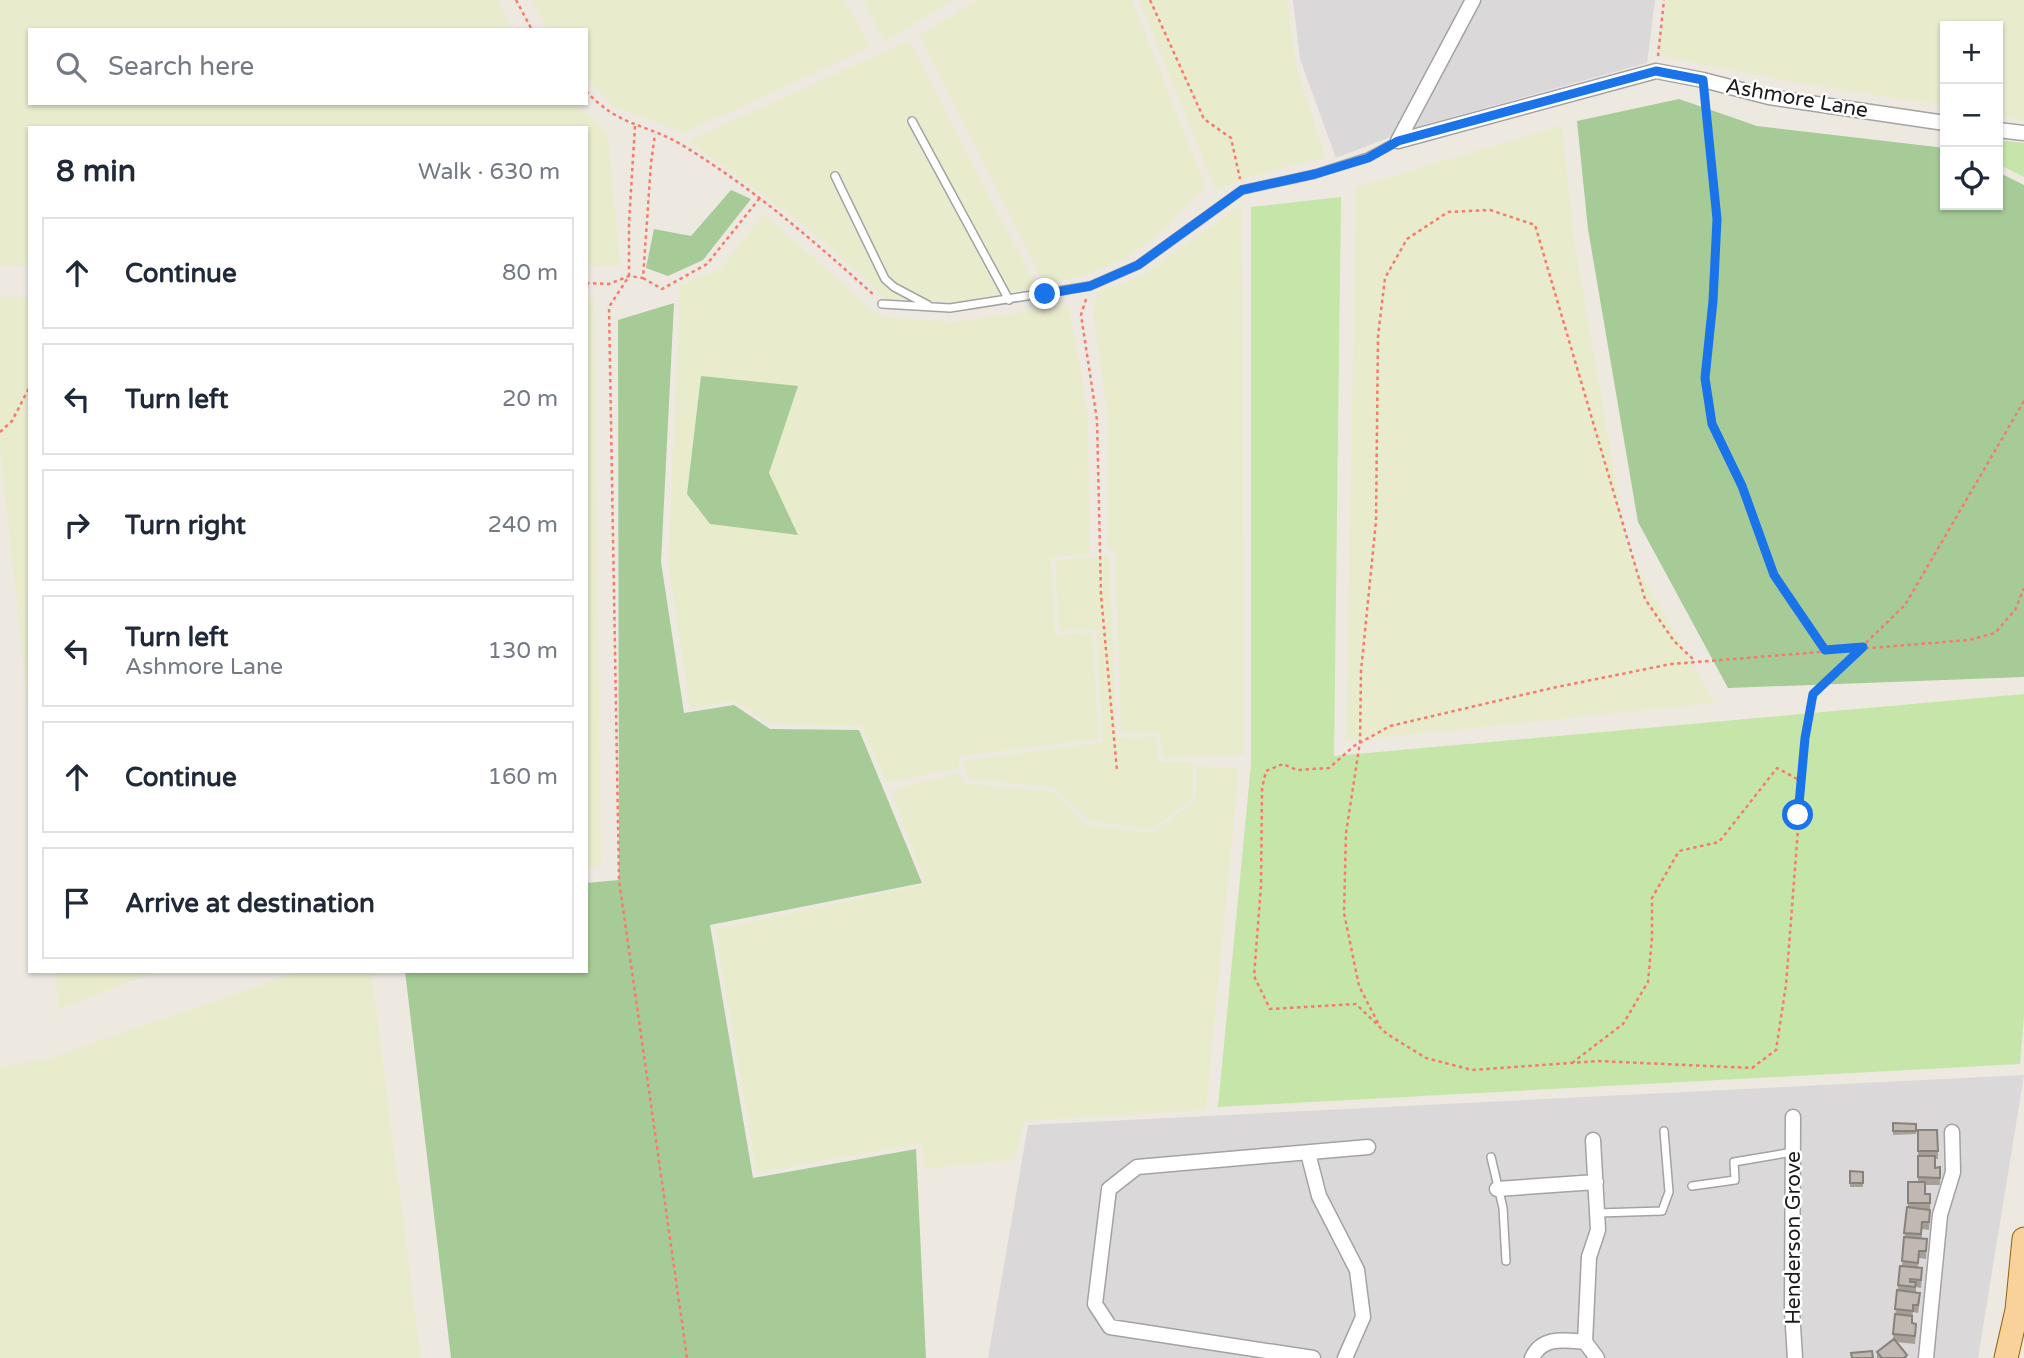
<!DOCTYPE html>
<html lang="en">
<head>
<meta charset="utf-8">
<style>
	:root { --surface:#fff; --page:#f6f6f7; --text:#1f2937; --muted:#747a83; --line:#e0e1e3 }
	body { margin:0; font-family:"Varela Round",sans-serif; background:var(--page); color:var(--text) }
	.controls { position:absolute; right:21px; top:21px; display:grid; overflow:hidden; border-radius:0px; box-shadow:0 2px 5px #0004 }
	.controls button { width:63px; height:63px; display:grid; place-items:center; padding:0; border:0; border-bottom:2px solid var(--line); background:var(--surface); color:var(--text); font:35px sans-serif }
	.stop { position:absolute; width:21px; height:21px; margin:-16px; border:5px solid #1a73e8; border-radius:50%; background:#fff }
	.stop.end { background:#1a73e8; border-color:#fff; box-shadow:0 2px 7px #0008 }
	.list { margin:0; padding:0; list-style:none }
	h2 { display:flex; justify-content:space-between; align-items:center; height:91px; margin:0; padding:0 28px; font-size:30px }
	h2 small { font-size:23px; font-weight:400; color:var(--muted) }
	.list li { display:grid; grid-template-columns:46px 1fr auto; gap:21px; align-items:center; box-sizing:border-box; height:112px; margin:0 14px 14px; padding:0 14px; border:2px solid var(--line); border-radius:0px }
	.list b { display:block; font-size:26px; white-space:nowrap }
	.list p { margin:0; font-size:23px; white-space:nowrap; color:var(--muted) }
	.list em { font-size:23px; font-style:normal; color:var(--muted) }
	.icon { flex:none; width:38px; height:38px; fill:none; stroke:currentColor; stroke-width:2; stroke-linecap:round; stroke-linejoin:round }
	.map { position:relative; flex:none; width:2024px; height:1358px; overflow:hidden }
	.search { position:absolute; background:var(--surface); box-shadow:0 2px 5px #0004; left:28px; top:28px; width:560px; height:77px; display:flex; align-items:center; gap:18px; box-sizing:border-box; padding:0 24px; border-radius:0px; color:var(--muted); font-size:26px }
	.panel { position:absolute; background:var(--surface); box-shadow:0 2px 5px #0004; left:28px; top:126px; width:560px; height:847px; border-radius:0px }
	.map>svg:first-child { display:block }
	.residential { fill:#dad8d8 }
	.farmland { fill:#e9ebcd }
	.grass { fill:#c5e6a8 }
	.forest { fill:#a6cb97 }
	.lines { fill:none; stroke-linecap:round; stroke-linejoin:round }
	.service-casing { stroke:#a3a3a3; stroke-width:10 }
	.minor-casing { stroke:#a3a3a3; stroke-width:17 }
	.primary-casing { stroke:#8d6306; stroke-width:25 }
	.path { stroke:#f47c6b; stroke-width:2.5; stroke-dasharray:3.5 3.5; stroke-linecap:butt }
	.service { stroke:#fff; stroke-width:7 }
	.minor { stroke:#fff; stroke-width:14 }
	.primary { stroke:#f8d19b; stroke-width:23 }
	.wall { fill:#a69f98 }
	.building { fill:#c1b9b1; stroke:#87827c; stroke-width:2 }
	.route { stroke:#1a73e8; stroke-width:9 }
	.labels { text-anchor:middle; stroke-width:5; stroke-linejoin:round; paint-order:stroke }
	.street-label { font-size:21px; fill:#1c1c1c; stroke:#fff }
</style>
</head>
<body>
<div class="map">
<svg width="2024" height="1358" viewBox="0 0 2024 1358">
	<rect width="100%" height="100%" fill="#ede9e1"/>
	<path class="residential" d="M1293 0H1655L1647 63 1416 127 1336 158 1300 59Z
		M2024 1075 1978 1358H988L1028 1125Z"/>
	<path class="farmland" d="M0 0H498L512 30H30V103H576L608 135 620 266H586V128H30V266H0Z
		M531 0H844L871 47 684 133 612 106 586 76V30H548Z
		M863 0H953L885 42Z
		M977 0H1132L1206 187 1169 225 1127 258 1080 277 1044 284 919 35Z
		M1139 0H1287L1296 64 1325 157 1249 177 1216 191Z
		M1667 0H2024V121L1998 116V26H1945V106L1780 80 1657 55Z
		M909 40 1037 288 954 302 887 299 803 224 688 141Z
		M1562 125 1574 239 1628 551 1715 703 1346 741 1356 187Z
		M1242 204 1244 755 1163 758 1160 733 1121 732 1115 549 1107 550 1108 417 1093 312 1098 292 1141 276Z
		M764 214 881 317 955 322 1069 305 1088 414 1090 554 1051 557 1055 635 1092 633 1099 739 959 756V768L887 783 861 726 771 724 735 701 690 708 668 562 680 284 720 269Z
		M0 297H30V728L0 447Z
		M586 298H594L601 866 586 867Z
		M1109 556 1117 738 1157 737 1158 762H1193V798L1152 830 1090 821 1053 787 968 779 963 761 1103 742 1096 630 1059 631 1055 560Z
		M1196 766 1239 768 1206 1110 1024 1121 1015 1159 925 1169 922 1143 757 1173 715 929 926 884 891 790 959 773 966 784 1053 791 1086 825 1153 833 1196 800Z
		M55 971H157L59 1009Z
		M301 971H371L421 1358H0V1067L50 1058Z"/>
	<path class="grass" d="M1998 140 2024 143V177L1998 164Z
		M1341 197 1334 756 2024 694V1016L2020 1064 1218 1107 1251 764V207Z"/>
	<path class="forest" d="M1679 99 1757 126 1945 148V205H1998V172L2024 185V677L1728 688 1638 522 1588 229 1577 121Z
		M731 190 751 199 703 260 668 276 646 268 654 229 691 236Z
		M674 303 661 562 684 713 734 705 770 729 859 730 922 883 710 925 753 1178 916 1149 926 1358H451L405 971H586V883L619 880 618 320Z
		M701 376 798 386 769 473 798 535 710 524 687 494Z"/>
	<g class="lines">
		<defs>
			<path id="service" d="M912 121 1009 300
				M835 176 885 279 894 287 928 305
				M882 304 950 308 1090 286 1138 265 1242 190 1315 174 1368 157 1398 141
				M1491 1157 1503 1208 1506 1261
				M1692 1186 1735 1180 1734 1162 1793 1152
				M1598 1213 1662 1211 1669 1192 1664 1131"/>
			<path id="minor" d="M1998 130 2024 133
				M1398 141 1656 71 1703 80 1769 97 1945 123
				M1398 141 1473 0
				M1793 1117 1792 1310 1795 1358
				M1593 1140 1598 1230 1589 1257 1585 1342 1597 1358
				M1308 1153 1319 1196 1357 1270 1363 1317 1345 1358
				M1497 1189 1596 1182
				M1313 1358 1110 1327 1095 1304 1109 1189 1137 1167 1368 1147
				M1532 1358C1542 1336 1564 1340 1585 1342
				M1926 1358 1940 1215 1953 1172 1952 1132"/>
			<path id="primary" d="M2006 1358 2017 1310 2024 1239"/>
		</defs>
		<use href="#service" class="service-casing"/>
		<use href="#minor" class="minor-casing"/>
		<use href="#primary" class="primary-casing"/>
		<path class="path" d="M516 0 532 30
			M1150 0 1204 119 1231 138 1240 179
			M1658 56 1664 0
			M586 91C619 127 645 123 682 145 753 188 814 241 875 296
			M1705 95 1717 219 1713 301 1705 378 1712 424 1743 486 1774 575 1825 650
			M635 126 629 222V276L609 307 619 880 687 1358
			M643 278 662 289 707 264 759 199
			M586 283 609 284 629 276 643 278 651 163 655 134
			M1086 299 1081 315 1097 420 1101 595 1117 771
			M2024 401 1905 605 1813 694 1805 738 1786 985 1776 1050 1752 1068 1598 1061 1472 1070 1426 1058 1387 1034 1356 1004 1270 1009 1254 976 1261 886 1262 789 1266 771 1283 764 1297 770 1329 768 1354 746 1390 726 1552 688 1671 664 1969 640 1995 633 2015 610 2024 588
			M0 432 12 421 30 386
			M1378 1023 1359 986 1344 913 1346 833 1360 742 1361 671 1376 521 1378 336 1385 278 1407 239 1448 212 1490 210 1535 225 1645 599 1674 641 1695 661
			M1572 1063 1623 1024 1648 982 1652 938V898L1679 851 1719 842 1777 768 1801 781"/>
		<use href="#service" class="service"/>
		<use href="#minor" class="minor"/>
		<use href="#primary" class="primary"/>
	</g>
	<path class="wall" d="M1893 1123 1916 1124V1134L1893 1135Z
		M1918 1130 1938 1151V1159H1935V1168L1940 1167V1185H1925V1194H1930V1217L1929 1230 1922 1229V1239H1927L1926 1259 1919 1258 1918 1268 1922 1276 1921 1288 1916 1287V1292L1920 1300 1918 1313 1913 1312 1912 1319V1323L1916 1331 1915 1344 1896 1342 1907 1358H1877V1352L1893 1339 1900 1266H1902L1907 1207H1908V1182H1918Z
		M1850 1171 1863 1172V1187H1850Z"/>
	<path class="building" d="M1893 1123 1916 1124V1131H1893Z
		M1918 1130H1937L1938 1151H1918Z
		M1918 1156H1935V1168L1940 1167V1178L1918 1177Z
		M1850 1171 1863 1172V1183H1850Z
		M1908 1182H1925V1194H1930V1203H1908Z
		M1907 1207 1930 1210 1929 1222H1922L1921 1234 1904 1233Z
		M1904 1237 1927 1239 1926 1251H1919L1918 1263 1902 1261Z
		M1900 1266 1922 1268 1921 1280 1910 1279V1282H1916L1915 1287 1898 1285Z
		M1897 1290 1920 1293 1918 1305H1913V1311L1895 1309Z
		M1895 1314 1912 1316V1323L1916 1324 1915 1336 1893 1334Z
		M1894 1339 1907 1355 1904 1358H1882L1877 1352Z
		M1872 1351 1873 1358H1852L1851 1353Z"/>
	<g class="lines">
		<path class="route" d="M1045 294 1090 286 1138 265 1242 190 1315 174 1368 158 1398 141 1656 71 1703 80 1717 219 1713 301 1705 378 1712 424 1742 486 1774 575 1825 650 1863 647 1813 694 1805 738 1798 815"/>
	</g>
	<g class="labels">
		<g class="street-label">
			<text transform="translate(1797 98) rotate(10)" y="7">Ashmore Lane</text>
			<text transform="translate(1793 1238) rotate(-90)" y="7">Henderson Grove</text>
		</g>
	</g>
</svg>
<div class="controls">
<button>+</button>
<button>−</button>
<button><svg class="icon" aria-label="locate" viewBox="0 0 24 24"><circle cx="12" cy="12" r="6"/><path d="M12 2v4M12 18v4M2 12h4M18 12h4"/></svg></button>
</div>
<div class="stop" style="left:1798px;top:815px"></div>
<div class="stop end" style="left:1045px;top:294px"></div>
<div class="search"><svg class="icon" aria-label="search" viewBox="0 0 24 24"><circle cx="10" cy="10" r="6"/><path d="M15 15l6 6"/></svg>Search here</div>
<section class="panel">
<h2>8 min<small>Walk · 630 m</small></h2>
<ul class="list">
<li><svg class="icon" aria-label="ahead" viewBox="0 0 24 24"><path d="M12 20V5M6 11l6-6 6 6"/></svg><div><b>Continue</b></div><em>80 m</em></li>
<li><svg class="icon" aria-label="left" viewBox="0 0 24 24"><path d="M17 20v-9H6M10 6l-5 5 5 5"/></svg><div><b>Turn left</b></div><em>20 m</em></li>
<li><svg class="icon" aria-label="right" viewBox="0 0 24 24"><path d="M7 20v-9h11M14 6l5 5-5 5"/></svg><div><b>Turn right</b></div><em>240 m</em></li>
<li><svg class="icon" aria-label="left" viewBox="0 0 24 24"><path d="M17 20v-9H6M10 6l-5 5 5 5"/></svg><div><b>Turn left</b><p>Ashmore Lane</p></div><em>130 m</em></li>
<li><svg class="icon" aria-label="ahead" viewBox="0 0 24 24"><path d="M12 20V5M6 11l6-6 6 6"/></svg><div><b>Continue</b></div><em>160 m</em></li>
<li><svg class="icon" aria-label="arrive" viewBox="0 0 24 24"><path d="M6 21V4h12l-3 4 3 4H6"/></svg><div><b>Arrive at destination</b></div></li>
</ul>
</section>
</div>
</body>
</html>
